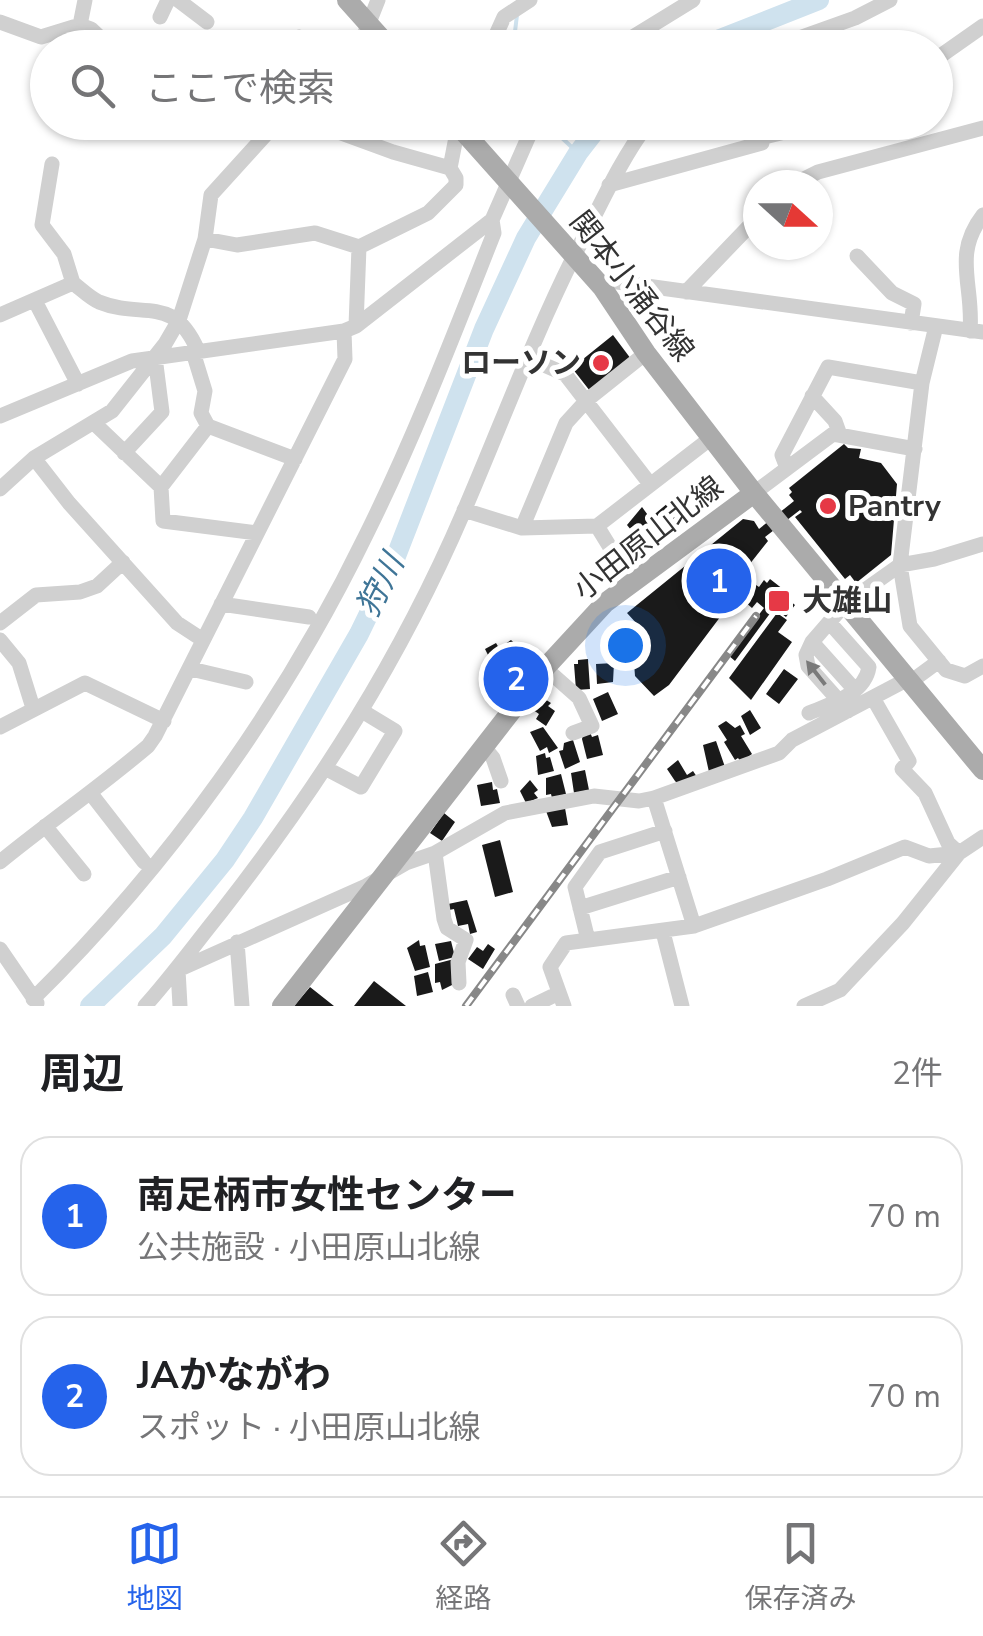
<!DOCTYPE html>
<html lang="ja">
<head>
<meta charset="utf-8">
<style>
	:root { --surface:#fff; --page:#f2f2f2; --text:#202124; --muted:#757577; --line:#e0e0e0; --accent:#2563eb }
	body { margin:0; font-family:"Nunito Sans","Noto Sans JP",sans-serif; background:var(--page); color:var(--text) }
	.compass { position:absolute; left:743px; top:170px; width:90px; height:90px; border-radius:50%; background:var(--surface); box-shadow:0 2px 8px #0004; rotate:111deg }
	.you { position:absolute; left:625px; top:645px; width:35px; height:35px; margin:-25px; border:8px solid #fff; border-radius:50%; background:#1a73e8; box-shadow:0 0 0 15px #1a73e833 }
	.badge { display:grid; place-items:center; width:65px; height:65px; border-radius:50%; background:var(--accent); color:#fff; font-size:32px; font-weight:700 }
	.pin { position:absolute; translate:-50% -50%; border:5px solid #fff; box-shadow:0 2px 10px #0006 }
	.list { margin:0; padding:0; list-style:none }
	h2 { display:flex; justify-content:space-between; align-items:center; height:130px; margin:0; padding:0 40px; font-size:42px }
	h2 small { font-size:32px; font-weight:400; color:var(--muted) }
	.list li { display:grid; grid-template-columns:65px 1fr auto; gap:30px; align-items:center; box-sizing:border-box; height:160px; margin:0 20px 20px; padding:0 20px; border:2px solid var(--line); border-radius:30px }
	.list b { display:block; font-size:38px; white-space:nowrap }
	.list p { margin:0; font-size:32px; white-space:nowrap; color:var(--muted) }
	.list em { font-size:32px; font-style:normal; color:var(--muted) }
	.icon { flex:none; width:55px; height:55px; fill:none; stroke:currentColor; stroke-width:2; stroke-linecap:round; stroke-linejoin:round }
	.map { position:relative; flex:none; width:983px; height:1006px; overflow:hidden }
	.search { position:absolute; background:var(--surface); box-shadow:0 2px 8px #0004; left:30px; right:30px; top:30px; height:110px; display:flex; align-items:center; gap:25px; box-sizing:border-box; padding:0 35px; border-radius:55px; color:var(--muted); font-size:38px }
	.sheet { height:490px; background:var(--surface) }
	nav { display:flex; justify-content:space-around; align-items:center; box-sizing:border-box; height:140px; border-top:2px solid var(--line); background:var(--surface); font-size:28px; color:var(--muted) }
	nav a { display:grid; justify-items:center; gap:5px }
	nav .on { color:var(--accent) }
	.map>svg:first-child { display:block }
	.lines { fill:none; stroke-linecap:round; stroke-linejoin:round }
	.stream { stroke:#cfe2ee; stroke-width:4 }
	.river { stroke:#cfe2ee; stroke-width:20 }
	.building { fill:#1a1a1a }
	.minor { stroke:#d0d0d0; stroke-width:15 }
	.major { stroke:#ababab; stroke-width:20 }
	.rail-casing { stroke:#888; stroke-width:8 }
	.rail { stroke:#fff; stroke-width:4; stroke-dasharray:11; stroke-linecap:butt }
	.oneway { fill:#7a7a7a }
	.poi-dot { fill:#e63946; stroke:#fff; stroke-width:4 }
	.labels { text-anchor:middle; stroke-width:10; stroke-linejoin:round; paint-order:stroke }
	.street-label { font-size:30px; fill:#333; stroke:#fff }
	.poi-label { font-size:30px; font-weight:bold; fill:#333; stroke:#fff; text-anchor:start }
	.water-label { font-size:32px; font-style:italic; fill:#3f7597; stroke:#fff }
</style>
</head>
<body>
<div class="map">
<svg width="983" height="1006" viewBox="0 0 983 1006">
	<rect width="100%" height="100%" fill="#fff"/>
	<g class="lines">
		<path class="stream" d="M513 48 517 15
			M545 122 578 153"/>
		<path class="river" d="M697 48 819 0
			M90 1006 163 936 225 860 253 818 359 634 393 564 484 329 526 238 578 153 602 122"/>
	</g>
	<path class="building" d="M613 335 631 359 590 391 572 368Z
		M844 444 848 448 861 449 859 458 881 463 897 484 891 555 856 583 850 575 845 579 795 517 802 512 800 510 765 537 768 541 749 565 754 572 669 685 654 696 635 676 632 637 638 633 632 627 637 624 627 613 743 519 754 521 759 529 794 501 789 495 792 492 789 488Z
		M668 503 680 517 643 545 627 525 642 507 650 518Z
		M770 579 788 593 785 597 795 605 786 617 774 608 735 661 728 655 764 608 757 602 752 608 744 601 756 585 759 587 764 580 767 583Z
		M777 613 787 620 778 632 792 642 751 700 729 678Z
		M627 621 632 661 627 662 621 649 613 651 612 640H617V623Z
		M511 640 537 664 514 693 493 655 489 657 485 649 496 643 499 648Z
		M588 659 590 689 576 690 574 664H578V660Z
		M614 663 613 682 597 684 596 664Z
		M784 669 798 679 779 704 766 694Z
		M608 692 618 714 602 721 593 699Z
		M537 694 551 703 548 706 555 711 546 726 536 719 539 714 529 707Z
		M750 710 761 728 750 735 741 716Z
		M726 721 735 728 740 725 745 734 741 736 752 754 741 762 738 758 735 760 724 742 727 740 718 726Z
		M543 727 558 748 549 753 547 747 540 751 530 732Z
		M590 732 592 737 598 735 603 755 587 759 582 739 583 735Z
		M573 740 580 762 565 769 559 751 563 750 564 743Z
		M716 741 725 767 709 772 703 745Z
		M545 753 546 758 550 757 554 771 538 775 536 756Z
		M678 760 687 775 693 771 697 777 679 785 675 781 667 769Z
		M585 770 589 790 574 793 571 773Z
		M561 774 566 794 552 798 551 794 546 795V778Z
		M530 780 538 790 534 793 538 798 526 803 520 791Z
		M492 782 493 790 497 789 500 803 481 806 477 785Z
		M565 808 568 825 552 827 546 811Z
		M444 813 455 822 442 841 430 833Z
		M500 840 513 892 495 897 482 845Z
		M467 900 477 932 470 934 468 924 458 926 454 909 449 910 448 904Z
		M419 940 420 946 425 945 430 967 415 971 407 948Z
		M451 941 455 957 439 961 435 944Z
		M488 944 495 949 483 969 468 959 477 947 483 951Z
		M454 959 456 983 442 990 440 982 435 983V964Z
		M428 972 433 992 417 996 414 976Z
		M374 981 406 1006H354Z
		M310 987 334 1006H294Z"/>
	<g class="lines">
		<path class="minor" d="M178 0 207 22
			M160 17 168 0
			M0 22 41 37 80 25 91 29 111 48
			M80 25 85 0
			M298 48 299 37
			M359 48 378 0
			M490 48 504 17 530 0
			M615 48 693 0
			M771 48 855 18 890 0
			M936 59 983 26
			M251 122 269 131
			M311 122 393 152 450 168
			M609 185 762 143 760 138 826 122
			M792 185 818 172 983 128
			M205 239 237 245 315 233 359 247 428 213 456 185V178L450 168 459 122
			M857 256 892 293 914 304 911 323
			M73 283C81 289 90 298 99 302 143 320 173 293 198 351
			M602 287 610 281 983 332
			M686 292 758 217
			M35 301 78 384
			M0 315 73 283 64 254 42 225 52 164
			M356 326 359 247
			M936 326 922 383 900 565 910 626 946 670 965 676 983 666
			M970 331C974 285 952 255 983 215
			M193 352 205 391 201 413 208 426 161 487 163 521 257 533
			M526 357 565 374 650 484
			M812 396 835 421 840 435
			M0 416 132 361 344 331 356 326 492 220 535 122
			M94 423 161 487
			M208 426 295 459
			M124 453 162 412 155 357
			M34 458 69 503 177 623 203 640
			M787 468 782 455 828 367 922 383
			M0 489 34 458 112 411 165 344 179 320 205 239 211 195 269 131H277L288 123 307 122
			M754 493 833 434 915 449
			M464 510 522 528 597 526 711 438
			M597 526 632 583
			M522 528 566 423 587 400 646 353
			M221 604 309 617
			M0 623 36 595 80 592 97 586 123 562
			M0 640 19 663 33 708
			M812 642 855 690
			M545 668 579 698 592 726 573 733
			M191 669 246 682
			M909 683 939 661
			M873 698 909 761 902 769 925 793 948 843 959 853
			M848 711 808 666 806 655 812 642 845 604 900 565 934 559 983 544
			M809 713C831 704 865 694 869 667L829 622
			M0 727 85 683 164 721
			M484 747 493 758 501 781
			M327 769 361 787 395 731 362 711
			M92 795 144 862
			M654 798 694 926
			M45 826 84 874
			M435 853 444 919 447 928 466 940 458 962 459 983
			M0 862C49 822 100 787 148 746L155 736 345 359 344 331
			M580 908 679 877
			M663 932 682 1006
			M588 940 575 887 600 852 665 831
			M237 942 242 1006
			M0 949 37 1003
			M178 970 366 886 406 863 435 853 505 813 594 796 639 801 654 798 779 753 792 740 906 680
			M178 970 180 1006
			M513 995 518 1006
			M33 999C169 865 283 706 367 533 415 436 454 334 494 233L492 220
			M145 1006C172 976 195 944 221 912 320 785 400 660 464 511 501 425 533 338 575 254 599 209 618 163 649 122
			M532 1006 559 993
			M564 1006 550 967 566 943 694 926 827 879 905 847 929 856 959 853
			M804 1006 840 990 903 923 959 853 983 837"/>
		<path class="major" d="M347 0 390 48
			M455 122 602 287 646 353 754 493 983 770
			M282 1006 545 668 605 603 754 493"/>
		<defs>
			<path id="rail" d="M466 1006 756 616"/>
		</defs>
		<use href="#rail" class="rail-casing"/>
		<use href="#rail" class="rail"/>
	</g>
	<defs><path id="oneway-solid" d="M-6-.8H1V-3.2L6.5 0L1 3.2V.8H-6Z" transform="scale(2.5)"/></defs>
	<use class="oneway" href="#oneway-solid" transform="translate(816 673) rotate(-128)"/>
	<g class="poi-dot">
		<circle cx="601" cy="363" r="10"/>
		<circle cx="828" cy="506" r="10"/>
		<rect x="767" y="589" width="24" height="24" rx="5"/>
	</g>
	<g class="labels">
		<g class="street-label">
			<text transform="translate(632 286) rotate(52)" y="10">関本小涌谷線</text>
			<text transform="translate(648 538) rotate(-38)" y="10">小田原山北線</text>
		</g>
		<g class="poi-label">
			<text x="581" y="373" text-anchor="end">ローソン</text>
			<text x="848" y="516">Pantry</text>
			<text x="802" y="611">大雄山</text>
		</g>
		<g class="water-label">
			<text transform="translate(380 585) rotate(-63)" y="11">狩川</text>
		</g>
	</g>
</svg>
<svg class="compass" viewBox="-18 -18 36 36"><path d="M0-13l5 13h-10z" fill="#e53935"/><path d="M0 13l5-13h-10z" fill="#757577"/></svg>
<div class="you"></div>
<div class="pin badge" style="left:719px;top:581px">1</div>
<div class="pin badge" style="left:516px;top:679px">2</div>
<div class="search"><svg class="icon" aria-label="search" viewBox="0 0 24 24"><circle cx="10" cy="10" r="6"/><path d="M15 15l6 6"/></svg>ここで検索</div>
</div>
<section class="sheet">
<h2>周辺<small>2件</small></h2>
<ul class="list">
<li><span class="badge">1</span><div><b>南足柄市女性センター</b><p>公共施設 · 小田原山北線</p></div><em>70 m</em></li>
<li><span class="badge">2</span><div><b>JAかながわ</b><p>スポット · 小田原山北線</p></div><em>70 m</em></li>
</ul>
</section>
<nav>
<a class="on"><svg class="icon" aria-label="map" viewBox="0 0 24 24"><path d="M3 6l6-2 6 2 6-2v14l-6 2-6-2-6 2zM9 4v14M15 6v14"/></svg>地図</a>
<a><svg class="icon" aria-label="directions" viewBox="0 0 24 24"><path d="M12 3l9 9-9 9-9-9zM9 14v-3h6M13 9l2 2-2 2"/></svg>経路</a>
<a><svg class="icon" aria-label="saved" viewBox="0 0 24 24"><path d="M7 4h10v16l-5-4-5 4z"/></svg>保存済み</a>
</nav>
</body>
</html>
